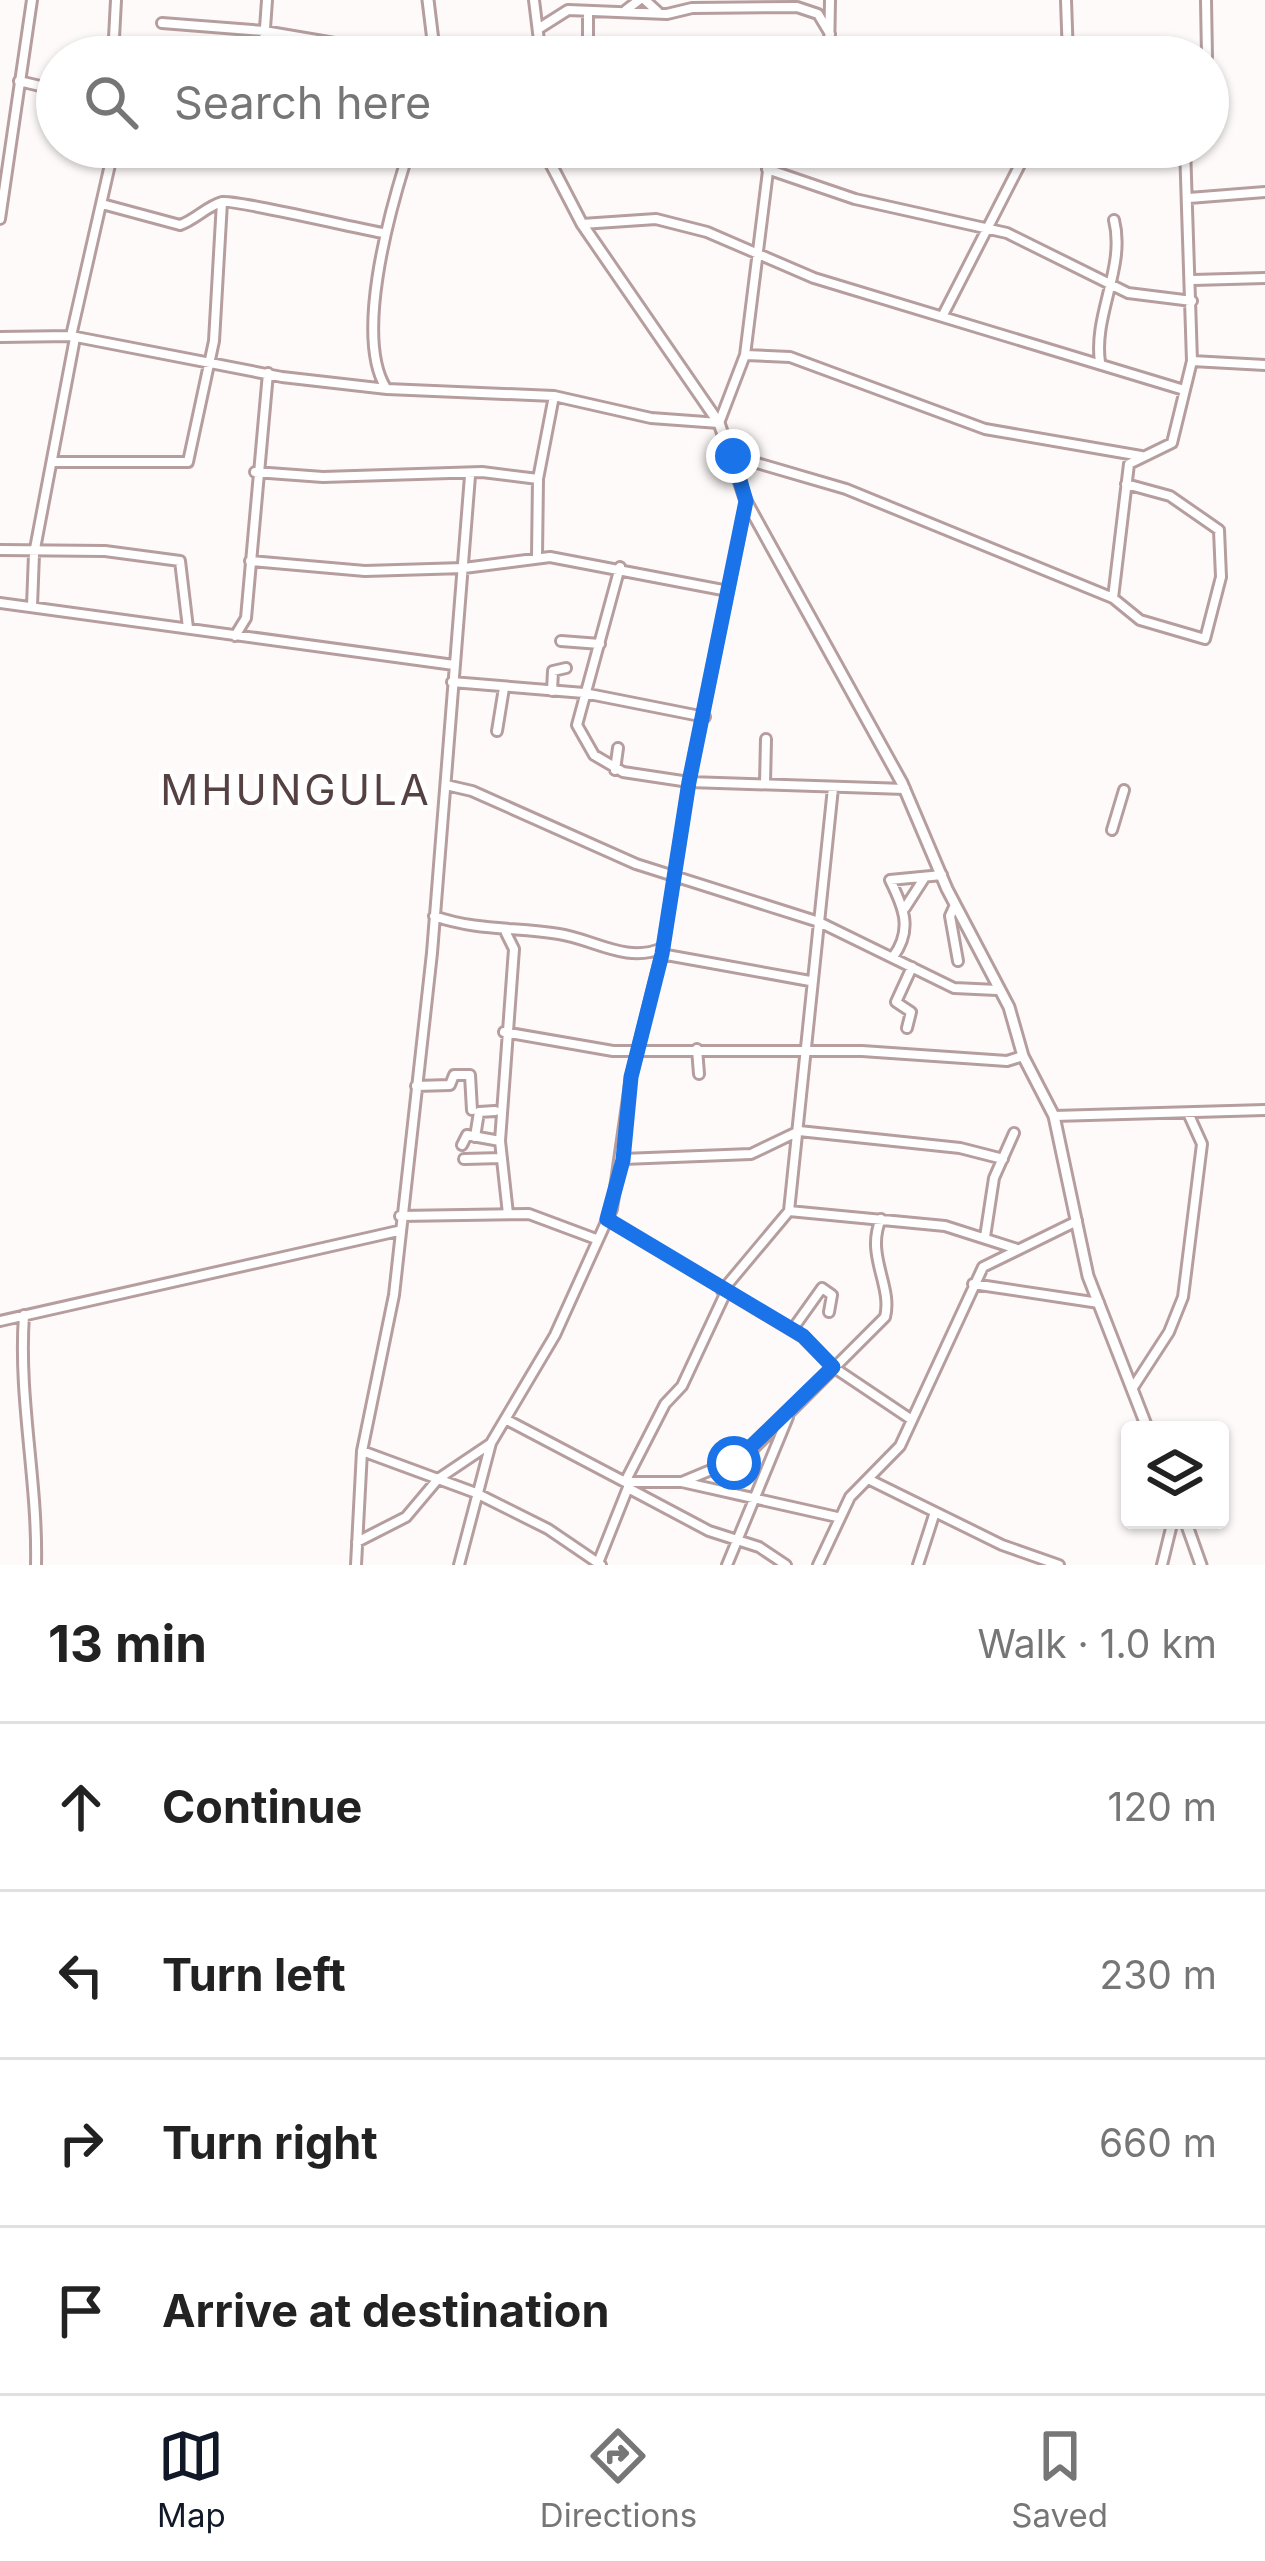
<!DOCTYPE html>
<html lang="en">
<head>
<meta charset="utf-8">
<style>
	:root { --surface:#fff; --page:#f2f2f2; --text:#222; --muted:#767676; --line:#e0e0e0; --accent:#111827 }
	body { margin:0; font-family:Inter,sans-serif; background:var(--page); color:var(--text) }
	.controls { position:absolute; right:36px; bottom:36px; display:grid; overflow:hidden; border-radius:12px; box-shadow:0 3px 9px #0004 }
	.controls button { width:108px; height:108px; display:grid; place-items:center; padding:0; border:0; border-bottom:3px solid var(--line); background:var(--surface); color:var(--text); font:60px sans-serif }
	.stop { position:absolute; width:36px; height:36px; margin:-27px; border:9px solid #1a73e8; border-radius:50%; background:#fff }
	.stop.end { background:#1a73e8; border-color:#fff; box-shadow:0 3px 12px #0008 }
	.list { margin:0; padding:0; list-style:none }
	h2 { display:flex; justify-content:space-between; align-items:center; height:156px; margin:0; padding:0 48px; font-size:51px }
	h2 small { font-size:39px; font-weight:400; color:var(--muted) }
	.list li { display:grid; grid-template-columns:78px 1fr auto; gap:36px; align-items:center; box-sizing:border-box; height:168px; padding:0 48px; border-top:3px solid var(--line) }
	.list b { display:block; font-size:45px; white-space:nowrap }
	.list em { font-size:39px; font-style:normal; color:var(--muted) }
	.icon { flex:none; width:66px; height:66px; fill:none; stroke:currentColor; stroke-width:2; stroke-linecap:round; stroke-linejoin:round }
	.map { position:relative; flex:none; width:1265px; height:1565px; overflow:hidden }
	.search { position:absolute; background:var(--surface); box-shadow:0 3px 9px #0004; left:36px; right:36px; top:36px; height:132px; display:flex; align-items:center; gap:30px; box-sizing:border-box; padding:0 42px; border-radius:66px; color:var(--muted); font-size:45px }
	.sheet { height:828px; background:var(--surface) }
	nav { display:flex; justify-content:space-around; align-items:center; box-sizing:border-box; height:168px; border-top:3px solid var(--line); background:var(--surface); font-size:33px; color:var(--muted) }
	nav a { display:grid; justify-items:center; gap:6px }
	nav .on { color:var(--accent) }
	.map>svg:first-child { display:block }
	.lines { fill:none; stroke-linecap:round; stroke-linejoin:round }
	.street-casing { stroke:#b69e9f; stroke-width:14 }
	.secondary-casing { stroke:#b69e9f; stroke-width:15 }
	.street { stroke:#fff; stroke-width:8 }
	.secondary { stroke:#fff; stroke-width:9 }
	.route { stroke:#1a73e8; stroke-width:15 }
	.labels { text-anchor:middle; stroke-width:10; stroke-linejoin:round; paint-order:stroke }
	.quarter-label { font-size:42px; letter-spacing:3px; fill:#554142; stroke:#fff }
</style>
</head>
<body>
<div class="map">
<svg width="1265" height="1565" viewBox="0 0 1265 1565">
	<rect width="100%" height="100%" fill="#fffafa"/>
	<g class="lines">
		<defs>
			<path id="street" d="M534 0 541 57
				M645 0 658 12
				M1066 0 1068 57
				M1206 0 1207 57
				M626 10 639 0
				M588 11V57
				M162 23 264 31 417 57
				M538 29 568 10 667 14 692 8 797 7 818 14 830 34
				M113 57 116 0
				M263 57 267 0
				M829 57 830 0
				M19 81 57 90
				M767 169 855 199 1007 233 1128 293 1192 301
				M1189 198 1265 192
				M102 204 180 225C195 220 207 206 222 202 232 199 360 229 383 233
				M0 219 32 0
				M582 224 656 219 707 232 814 278 1184 390
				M1193 280 1265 278
				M944 313 1029 147
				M71 336 114 147
				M0 337 71 336 282 377 387 389 554 396 651 418 719 423 745 355 771 147
				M745 355 790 357 985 429 1141 456
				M1192 361 1265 365
				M1100 362C1093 315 1126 267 1114 220
				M386 388C355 338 388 218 405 163L410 155 431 147
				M733 456 846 489 1113 598 1140 620 1205 639 1221 577 1219 530 1170 496 1126 484
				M55 462H188L214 341 222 202
				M255 472 323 477 482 472 538 479
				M0 550 105 551 180 561 188 628
				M537 556 538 479 554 396
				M250 561 365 571 464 568 550 557 728 591
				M620 567 577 725 594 755 623 772 689 782 905 789
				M1113 598 1129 464 1172 443 1192 361 1185 147
				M0 603 454 665
				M32 606 34 554 75 338
				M235 636 246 618 268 373
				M561 641 600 644
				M452 682 584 693 705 717
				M552 691 553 671 566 668
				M497 731 504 688
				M615 770 618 748
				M765 783 766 739
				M446 785 472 791 636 864 819 922 954 988 997 990
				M1112 830 1124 790
				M955 905 950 916 958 961
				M905 908 925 877
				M434 916C477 931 515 927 559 934 593 939 627 964 662 948
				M506 933 514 949 500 1141 508 1214
				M661 954 810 981
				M893 957C913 930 904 908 890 880L942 875
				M907 1028 911 1012 896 1002 912 967
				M504 1032 613 1051H862L1007 1061 1023 1056
				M697 1049 699 1074
				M416 1086 450 1085 454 1075H470L472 1110
				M1054 1116 1265 1110
				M475 1137 479 1112 495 1111
				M462 1145 467 1135 500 1141
				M464 1159 502 1158
				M623 1159 751 1154 799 1131 960 1148 1003 1159
				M789 1211 945 1226 1017 1249
				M400 1216 529 1214 596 1239
				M607 1219 803 1337 833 1367 912 1420
				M985 1237 994 1178 1014 1133
				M973 1284 1099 1303
				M722 1291 789 1211 833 788
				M24 1315C18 1399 38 1481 36 1565
				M0 1321 398 1231
				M792 1330 822 1288 832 1295 829 1312
				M1132 1389 1169 1332 1183 1297 1202 1144 1188 1113
				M507 1420 625 1482H682L837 1517
				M362 1451 476 1493 548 1529 601 1565
				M870 1480 1002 1545 1059 1565
				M625 1482 665 1404 682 1386 725 1294
				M682 1482 747 1455 885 1317C893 1286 865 1255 881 1219
				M628 1488 709 1531 759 1547 786 1565
				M357 1542 406 1517 438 1479 490 1444
				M598 1563 629 1485
				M356 1565 362 1451 394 1295 432 953 470 476
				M459 1565 491 1443 555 1335 612 1209 631 1077 663 948 689 782 746 502
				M727 1565 788 1417
				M818 1565 850 1497 900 1446 983 1267 1077 1221
				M918 1565 935 1512
				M1162 1565 1173 1520"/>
			<path id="secondary" d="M428 0 435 57
				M542 147 582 224 719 423 746 501 902 783 947 889 1009 1007 1023 1056 1054 1116 1088 1276 1148 1430
				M1185 1520 1201 1565"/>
		</defs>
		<use href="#street" class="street-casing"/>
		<use href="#secondary" class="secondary-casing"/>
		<use href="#street" class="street"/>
		<use href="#secondary" class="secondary"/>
	</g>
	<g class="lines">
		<path class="route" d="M733 456 746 501 689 782 662 954 631 1077 623 1160 607 1219 803 1336 833 1367 734 1463"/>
	</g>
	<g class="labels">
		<g class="quarter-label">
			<text x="296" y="805">MHUNGULA</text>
		</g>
	</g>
</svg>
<div class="controls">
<button><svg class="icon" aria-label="layers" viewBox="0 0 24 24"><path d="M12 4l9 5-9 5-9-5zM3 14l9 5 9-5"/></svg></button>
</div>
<div class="stop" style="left:734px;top:1463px"></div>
<div class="stop end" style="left:733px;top:456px"></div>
<div class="search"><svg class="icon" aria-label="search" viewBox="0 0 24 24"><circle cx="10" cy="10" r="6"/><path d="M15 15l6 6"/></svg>Search here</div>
</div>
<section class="sheet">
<h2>13 min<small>Walk · 1.0 km</small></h2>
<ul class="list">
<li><svg class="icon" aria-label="ahead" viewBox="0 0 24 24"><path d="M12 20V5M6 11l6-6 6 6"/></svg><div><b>Continue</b></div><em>120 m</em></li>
<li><svg class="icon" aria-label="left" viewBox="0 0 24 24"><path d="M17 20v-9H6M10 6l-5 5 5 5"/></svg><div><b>Turn left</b></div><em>230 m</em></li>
<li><svg class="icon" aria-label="right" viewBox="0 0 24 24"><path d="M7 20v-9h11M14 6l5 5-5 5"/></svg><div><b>Turn right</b></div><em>660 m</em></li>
<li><svg class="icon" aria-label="arrive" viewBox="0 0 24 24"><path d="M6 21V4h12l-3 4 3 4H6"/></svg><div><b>Arrive at destination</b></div></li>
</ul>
</section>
<nav>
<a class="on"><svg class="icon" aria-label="map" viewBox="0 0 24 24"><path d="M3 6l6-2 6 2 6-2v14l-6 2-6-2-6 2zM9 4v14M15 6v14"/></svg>Map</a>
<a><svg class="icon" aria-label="directions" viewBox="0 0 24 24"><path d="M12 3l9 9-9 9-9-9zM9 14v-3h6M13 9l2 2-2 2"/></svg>Directions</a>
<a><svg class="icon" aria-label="saved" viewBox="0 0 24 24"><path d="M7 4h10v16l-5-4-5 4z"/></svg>Saved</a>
</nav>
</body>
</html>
